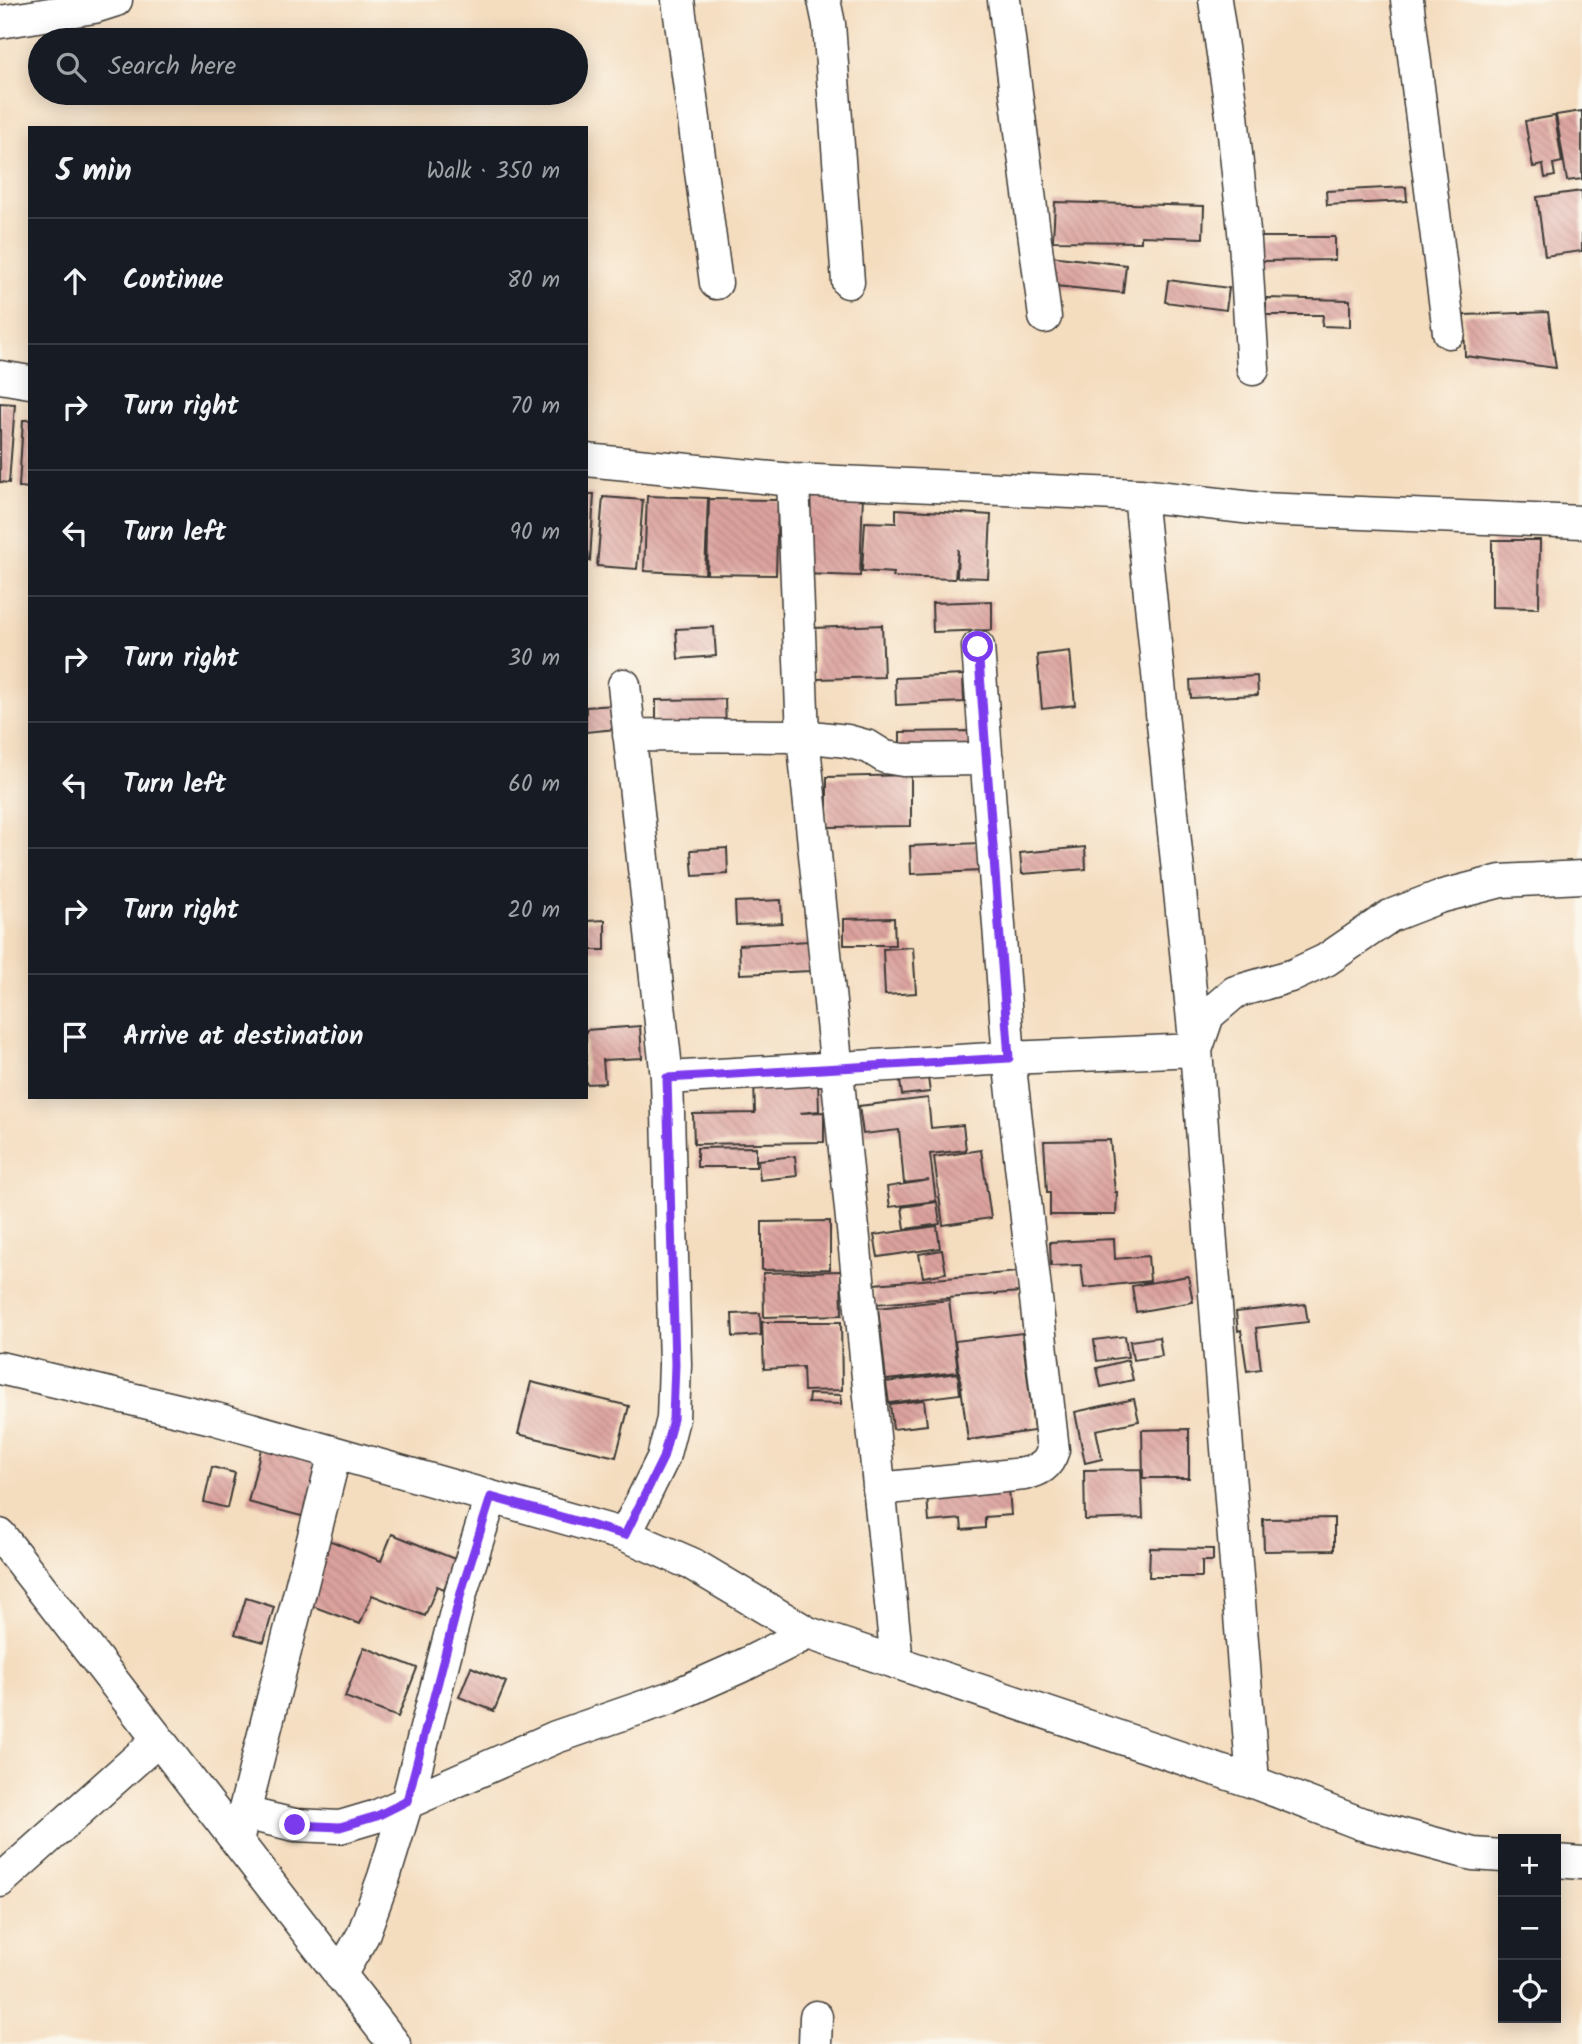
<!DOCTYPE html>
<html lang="en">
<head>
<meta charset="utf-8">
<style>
	:root { --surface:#171b24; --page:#242831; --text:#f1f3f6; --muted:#9ea1a6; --line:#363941 }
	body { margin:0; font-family:Kalam,sans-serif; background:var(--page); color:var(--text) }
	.controls { position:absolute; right:21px; bottom:21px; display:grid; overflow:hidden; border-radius:0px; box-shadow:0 4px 18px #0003 }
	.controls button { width:63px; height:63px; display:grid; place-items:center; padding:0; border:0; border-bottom:2px solid var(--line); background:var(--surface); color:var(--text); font:35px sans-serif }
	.stop { position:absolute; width:21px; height:21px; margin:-16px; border:5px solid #7c3aed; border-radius:50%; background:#fff }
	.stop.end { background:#7c3aed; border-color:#fff; box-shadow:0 2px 7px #0008 }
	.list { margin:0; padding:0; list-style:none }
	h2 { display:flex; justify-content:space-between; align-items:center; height:91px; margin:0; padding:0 28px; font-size:30px }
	h2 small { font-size:23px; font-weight:400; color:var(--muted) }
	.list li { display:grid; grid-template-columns:46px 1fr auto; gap:21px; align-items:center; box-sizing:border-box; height:126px; padding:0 28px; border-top:2px solid var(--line) }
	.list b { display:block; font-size:26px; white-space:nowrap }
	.list em { font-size:23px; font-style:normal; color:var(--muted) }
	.icon { flex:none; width:38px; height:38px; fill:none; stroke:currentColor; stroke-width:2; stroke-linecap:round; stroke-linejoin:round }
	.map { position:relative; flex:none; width:1582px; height:2044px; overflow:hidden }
	.search { position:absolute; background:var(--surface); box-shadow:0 4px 18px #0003; left:28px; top:28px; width:560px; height:77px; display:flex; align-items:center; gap:18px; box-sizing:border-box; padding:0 24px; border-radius:38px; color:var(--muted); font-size:26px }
	.panel { position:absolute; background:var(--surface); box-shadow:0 4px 18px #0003; left:28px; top:126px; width:560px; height:973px; border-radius:0px }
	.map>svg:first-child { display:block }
	.building { fill:url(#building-back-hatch) }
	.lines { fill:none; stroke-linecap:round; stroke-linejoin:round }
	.minor-casing { stroke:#3c3934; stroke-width:35 }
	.minor { stroke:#fff; stroke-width:32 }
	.route { stroke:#7c3aed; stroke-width:9 }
</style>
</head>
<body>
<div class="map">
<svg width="1582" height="2044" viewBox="0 0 1582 2044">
	<defs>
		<pattern id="building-back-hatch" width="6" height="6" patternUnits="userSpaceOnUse" patternTransform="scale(1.75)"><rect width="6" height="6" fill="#dba19d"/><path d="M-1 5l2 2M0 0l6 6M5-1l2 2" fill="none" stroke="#bb8a87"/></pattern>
	</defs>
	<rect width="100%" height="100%" fill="#fbf7ec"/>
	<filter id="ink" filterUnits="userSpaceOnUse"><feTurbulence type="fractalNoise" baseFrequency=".0143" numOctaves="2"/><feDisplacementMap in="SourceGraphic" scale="14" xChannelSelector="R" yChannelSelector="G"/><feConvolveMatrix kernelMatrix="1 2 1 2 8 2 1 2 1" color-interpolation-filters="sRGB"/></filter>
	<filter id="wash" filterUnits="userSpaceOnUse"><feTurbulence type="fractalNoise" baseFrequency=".00686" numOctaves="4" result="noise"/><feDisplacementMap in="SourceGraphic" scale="28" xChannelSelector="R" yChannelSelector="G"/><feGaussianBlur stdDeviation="1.57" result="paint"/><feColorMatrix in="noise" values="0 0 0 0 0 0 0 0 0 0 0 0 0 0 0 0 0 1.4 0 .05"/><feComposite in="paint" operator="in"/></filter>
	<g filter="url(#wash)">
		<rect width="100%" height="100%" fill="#f4dcbe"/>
		<g id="blocks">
			<path class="building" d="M1582 111V179L1567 181 1556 115Z
				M1555 116 1562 162 1553 164 1555 176 1545 178 1543 165 1533 167 1525 121Z
				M1406 187 1407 201 1327 205 1326 191Z
				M1582 191V251L1545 256 1537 197Z
				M1055 202 1204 206 1203 238 1141 236V242L1053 241Z
				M1260 237H1335V260L1260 261Z
				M1050 256 1126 265 1123 293 1046 285Z
				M1168 280 1229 288 1226 310 1165 302Z
				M1266 298 1350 300V327L1322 326 1323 315H1266Z
				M1548 312 1556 368 1465 356 1464 315Z
				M0 403 15 404 9 483 0 482Z
				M23 420H30V488L19 487Z
				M806 492 863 494 860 576 803 574Z
				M586 494H594L590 561H586Z
				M647 496 708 498 705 574 644 571Z
				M603 497 643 500 637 569 597 566Z
				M709 499 778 500 776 575 707 574Z
				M896 509 991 515 988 578 957 577 958 549 955 579 893 577 894 573 862 571 865 522 896 523Z
				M1492 540H1540L1539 608 1492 607Z
				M992 601V630L933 632 932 603Z
				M882 625 884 677 817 679 814 628Z
				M714 627 716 656 678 659 676 629Z
				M1070 651 1075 705 1042 709 1037 655Z
				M963 675 964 702 896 705 895 678Z
				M1257 676 1258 695 1191 698 1190 680Z
				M725 699 726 728 656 730V700Z
				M615 705 616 729 586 732V707Z
				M974 731 975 753 900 754V732Z
				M911 775V826L827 827V777Z
				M981 843 982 871 911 874 910 846Z
				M1085 847 1086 869 1022 874 1020 853Z
				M727 848 728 874 693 876 691 850Z
				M781 900 782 923 736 925 735 902Z
				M894 918 895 945H844V919Z
				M605 920V950H586V921Z
				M809 941 811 971 740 974 739 945Z
				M913 947 916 993 885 995 883 949Z
				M640 1026 642 1058 603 1060 605 1083 586 1084V1030Z
				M926 1064 930 1092 902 1095 898 1068Z
				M818 1080 819 1111 800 1113 824 1112V1142L694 1144 693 1114 755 1113 754 1082Z
				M928 1098 931 1128 963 1125 966 1150 930 1154 936 1201 890 1207 887 1187 929 1180 904 1183 899 1130 863 1134 859 1106Z
				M1110 1140 1115 1192H1117L1116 1215H1050V1192H1047L1044 1141Z
				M756 1147V1167H697V1148Z
				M981 1150 991 1218 943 1225 934 1157Z
				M795 1156 797 1176 760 1180 758 1160Z
				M937 1202 940 1224 905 1229 902 1207Z
				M830 1221V1269L762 1270V1222Z
				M937 1226 940 1248 878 1257 874 1235Z
				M1114 1239 1115 1259 1148 1256 1150 1281 1084 1288 1081 1265 1051 1266 1050 1242Z
				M942 1250 946 1273 923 1277 919 1254Z
				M841 1271 842 1315 764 1317 763 1273Z
				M1018 1272 1019 1292 876 1304 874 1284Z
				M1188 1276 1193 1302 1136 1312 1132 1286Z
				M949 1300 958 1372 886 1380 878 1308Z
				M1305 1304 1308 1322 1256 1328 1261 1369 1247 1371 1241 1330 1238 1331 1236 1312Z
				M760 1313 761 1335 733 1337 732 1314Z
				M762 1322H841L842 1390 804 1391 803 1367 764 1369Z
				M1022 1333 1034 1431 968 1440 955 1341Z
				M1125 1336 1128 1357 1097 1361 1094 1340Z
				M1159 1337 1162 1356 1133 1360 1130 1341Z
				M1128 1360 1133 1380 1101 1387 1097 1368Z
				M958 1373 960 1394 889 1403 886 1382Z
				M531 1382 629 1406 616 1457 518 1434Z
				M809 1394 841 1395V1404L808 1403Z
				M1134 1399 1139 1421 1096 1430 1102 1459 1085 1463 1075 1412Z
				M924 1400 927 1425 893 1429 890 1404Z
				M1189 1429V1478H1143L1142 1430Z
				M263 1441 325 1457 309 1518 248 1502Z
				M212 1467 235 1473 227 1508 204 1502Z
				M1141 1469 1143 1518 1085 1520 1084 1470Z
				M1009 1489 1011 1515 985 1517V1528L962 1530 961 1519 929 1522 927 1496Z
				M1334 1518V1550L1264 1551 1263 1519Z
				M392 1534 455 1559 444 1589 437 1586 425 1616 372 1595 360 1624 304 1603 326 1539 381 1561Z
				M1150 1548 1213 1549V1561H1202V1577H1149Z
				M246 1598 274 1607 264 1642 235 1634Z
				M364 1647 417 1668 398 1717 345 1697Z
				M471 1667 506 1682 494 1711 459 1697Z"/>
		</g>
	</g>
	<g filter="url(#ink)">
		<use href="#blocks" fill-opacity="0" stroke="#3c3934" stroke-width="2"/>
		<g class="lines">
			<defs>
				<path id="minor" d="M678 0 716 283
					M824 0 829 24 848 282
					M1004 0 1045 317
					M1215 0 1232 115 1245 241 1253 369
					M1407 0 1449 332
					M0 22 94 7 116 0
					M0 377 30 382
					M586 460 793 480 1140 495 1261 509 1582 522
					M793 480 803 736 897 1663
					M624 685 667 1078
					M629 735 803 736 847 741 869 747 885 757 903 760 987 759
					M0 1368 216 1419 625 1535 692 1564 808 1633 1253 1782 1362 1824 1473 1854 1503 1856
					M879 1489 1024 1474C1040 1470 1048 1466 1053 1450L1009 1058 978 647
					M0 1535 394 2044
					M625 1535 663 1458 673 1419 675 1364 667 1078 1009 1058 1196 1050 1140 495
					M1253 1782 1196 1050 1208 1015 1235 992 1294 975 1326 960 1390 916 1439 897 1501 881 1582 877
					M244 1813 295 1825 340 1827 377 1816 556 1737 672 1697 744 1665 808 1633
					M239 1833 335 1453
					M1556 1861 1582 1863
					M0 1881 158 1740
					M340 1975 363 1935 384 1877 407 1802 462 1589 491 1497
					M815 2044 816 2017"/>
			</defs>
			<use href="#minor" class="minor-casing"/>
			<use href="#minor" class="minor"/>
		</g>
	</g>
	<g class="lines" filter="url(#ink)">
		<path class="route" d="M295 1825 340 1827 377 1816 407 1801 462 1589 491 1497 625 1535 663 1458 673 1419 675 1364 667 1078 1009 1058 978 647"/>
	</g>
</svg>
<div class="controls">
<button>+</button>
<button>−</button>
<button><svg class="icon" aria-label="locate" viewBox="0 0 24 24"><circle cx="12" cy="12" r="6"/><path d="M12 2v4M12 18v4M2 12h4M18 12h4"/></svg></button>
</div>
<div class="stop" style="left:978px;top:647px"></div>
<div class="stop end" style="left:295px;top:1825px"></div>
<div class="search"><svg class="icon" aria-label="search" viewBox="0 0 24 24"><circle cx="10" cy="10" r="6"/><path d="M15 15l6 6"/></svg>Search here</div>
<section class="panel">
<h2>5 min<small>Walk · 350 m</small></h2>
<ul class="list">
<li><svg class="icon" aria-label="ahead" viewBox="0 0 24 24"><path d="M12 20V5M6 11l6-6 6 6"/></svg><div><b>Continue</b></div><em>80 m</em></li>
<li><svg class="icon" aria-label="right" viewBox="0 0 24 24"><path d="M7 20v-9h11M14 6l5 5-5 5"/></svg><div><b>Turn right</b></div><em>70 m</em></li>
<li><svg class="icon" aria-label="left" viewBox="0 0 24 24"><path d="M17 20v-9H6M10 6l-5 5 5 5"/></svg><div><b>Turn left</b></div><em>90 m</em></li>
<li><svg class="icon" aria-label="right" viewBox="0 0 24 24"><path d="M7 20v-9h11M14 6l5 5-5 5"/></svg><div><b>Turn right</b></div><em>30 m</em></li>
<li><svg class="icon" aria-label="left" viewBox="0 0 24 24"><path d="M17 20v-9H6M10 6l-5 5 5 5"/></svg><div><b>Turn left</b></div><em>60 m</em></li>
<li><svg class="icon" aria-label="right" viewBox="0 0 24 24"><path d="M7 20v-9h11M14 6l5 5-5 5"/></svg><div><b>Turn right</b></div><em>20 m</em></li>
<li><svg class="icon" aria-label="arrive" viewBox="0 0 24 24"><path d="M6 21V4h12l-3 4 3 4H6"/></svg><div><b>Arrive at destination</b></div></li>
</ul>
</section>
</div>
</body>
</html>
